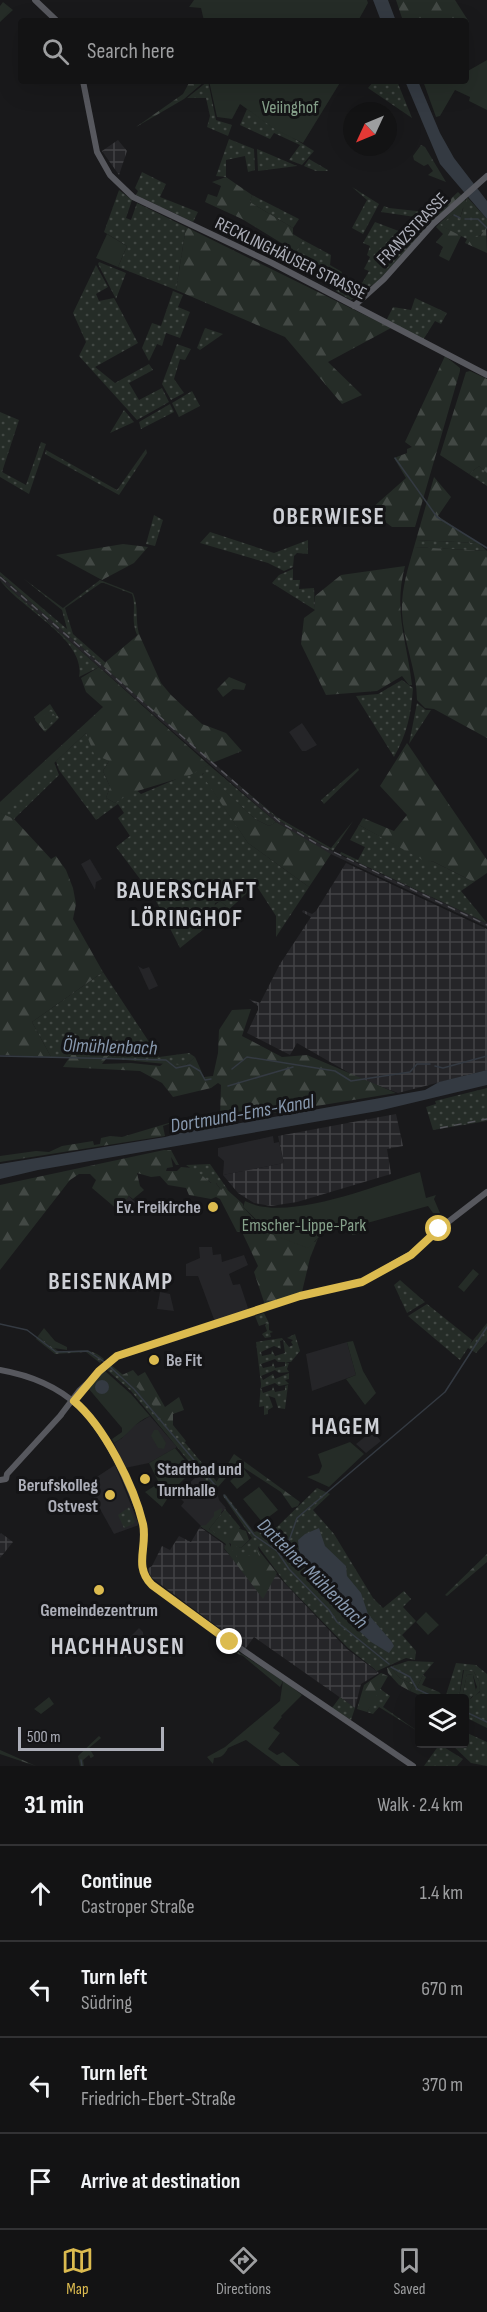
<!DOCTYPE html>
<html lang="en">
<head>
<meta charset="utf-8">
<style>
	:root { --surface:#131314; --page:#1c1c1d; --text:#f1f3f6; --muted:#9d9ea0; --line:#323234; --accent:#dcbb4f }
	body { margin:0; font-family:"Sofia Sans Condensed",sans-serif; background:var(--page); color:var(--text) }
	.controls { position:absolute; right:18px; bottom:18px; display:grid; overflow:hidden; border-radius:6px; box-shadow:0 6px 24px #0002 }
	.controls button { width:54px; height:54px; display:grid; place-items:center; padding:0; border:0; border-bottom:2px solid var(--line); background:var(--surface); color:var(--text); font:30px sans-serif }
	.compass { position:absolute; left:343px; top:102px; width:54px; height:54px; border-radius:50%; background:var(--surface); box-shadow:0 6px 24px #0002; rotate:226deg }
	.scale { position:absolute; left:18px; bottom:15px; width:146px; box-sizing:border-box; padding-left:6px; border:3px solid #adafb9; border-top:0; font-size:16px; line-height:21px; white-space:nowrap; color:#adafb9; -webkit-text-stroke:4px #141416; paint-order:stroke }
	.stop { position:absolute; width:18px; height:18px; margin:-14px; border:4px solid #dcbb4f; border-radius:50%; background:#fff }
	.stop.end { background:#dcbb4f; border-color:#fff; box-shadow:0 2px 6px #0008 }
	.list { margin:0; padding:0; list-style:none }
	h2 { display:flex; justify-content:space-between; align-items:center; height:78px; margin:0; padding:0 24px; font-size:26px }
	h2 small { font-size:20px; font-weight:400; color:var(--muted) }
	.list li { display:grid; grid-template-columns:39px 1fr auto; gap:18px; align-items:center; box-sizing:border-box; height:96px; padding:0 24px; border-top:2px solid var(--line) }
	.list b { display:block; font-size:22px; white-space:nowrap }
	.list p { margin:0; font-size:20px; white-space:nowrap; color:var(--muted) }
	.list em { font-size:20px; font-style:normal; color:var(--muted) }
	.icon { flex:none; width:33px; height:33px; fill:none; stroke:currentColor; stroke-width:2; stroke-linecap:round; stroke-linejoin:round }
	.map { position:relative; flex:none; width:487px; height:1766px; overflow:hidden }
	.search { position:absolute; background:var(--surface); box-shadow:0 6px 24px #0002; left:18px; right:18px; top:18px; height:66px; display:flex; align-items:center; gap:15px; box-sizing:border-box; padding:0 21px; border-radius:6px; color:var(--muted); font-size:22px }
	.sheet { height:462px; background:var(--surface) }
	nav { display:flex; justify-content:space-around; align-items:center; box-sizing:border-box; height:84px; border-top:2px solid var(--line); background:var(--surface); font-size:16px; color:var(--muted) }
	nav a { display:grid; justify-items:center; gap:3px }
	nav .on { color:var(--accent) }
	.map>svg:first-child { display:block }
	.built { fill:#252528 }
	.industrial { fill:url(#industrial-grid) }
	.grass { fill:url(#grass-dots); fill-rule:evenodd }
	.forest { fill:url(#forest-firs) }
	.park { fill:#252c27 }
	.water { fill:#343a42 }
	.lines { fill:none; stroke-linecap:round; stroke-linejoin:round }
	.stream { stroke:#343a42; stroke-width:1.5 }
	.major { stroke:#57585e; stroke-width:6 }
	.rail { stroke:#54545a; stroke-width:1.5; stroke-dasharray:8 6; stroke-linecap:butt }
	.route { stroke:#dcbb4f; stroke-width:8 }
	.poi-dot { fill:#dcbb4f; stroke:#141416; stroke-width:2 }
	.labels { text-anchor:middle; stroke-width:6; stroke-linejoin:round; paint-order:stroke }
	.park-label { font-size:18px; fill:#86a18b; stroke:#141416 }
	.street-label { font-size:18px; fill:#adafb9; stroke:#141416 }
	.poi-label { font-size:18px; font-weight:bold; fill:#adafb9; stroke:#141416; text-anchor:end }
	.water-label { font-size:20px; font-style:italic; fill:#8899af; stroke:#141416 }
	.district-label { font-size:24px; font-weight:bold; letter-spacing:1.5px; fill:#cdcfd5; stroke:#141416 }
</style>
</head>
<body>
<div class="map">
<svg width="487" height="1766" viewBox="0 0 487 1766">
	<defs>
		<pattern id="industrial-grid" width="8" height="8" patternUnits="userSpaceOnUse" patternTransform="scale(1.5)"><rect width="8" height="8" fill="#252528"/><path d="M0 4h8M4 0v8" fill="none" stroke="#424245"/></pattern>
		<pattern id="grass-dots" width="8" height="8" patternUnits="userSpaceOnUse" patternTransform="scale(1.5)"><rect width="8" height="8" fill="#252c27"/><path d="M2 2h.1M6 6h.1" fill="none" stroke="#424844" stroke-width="1.8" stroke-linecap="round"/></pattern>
		<pattern id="forest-firs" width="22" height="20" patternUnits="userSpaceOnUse" patternTransform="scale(1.5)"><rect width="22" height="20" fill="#252c27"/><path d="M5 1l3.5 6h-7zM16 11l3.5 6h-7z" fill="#424844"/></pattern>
	</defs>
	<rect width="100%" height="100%" fill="#19191b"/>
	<path class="built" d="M0 575 280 821 336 853 487 923V927L320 849 276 822 0 580Z
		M302 723 317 745 306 751H302L289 732Z
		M90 859 102 879 96 882 95 890 81 864Z
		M138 966 143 969 149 967 158 986 149 990Z
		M273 1136 274 1143 279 1142 284 1163 223 1175 224 1161 218 1156V1148Z
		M129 1196 135 1202 125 1216 118 1210Z
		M199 1247H212L213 1255 221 1254 222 1262 244 1255 248 1265 229 1274 233 1285 240 1284 249 1311 215 1322 198 1276H186V1264L200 1258Z
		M160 1292 170 1294 174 1311 157 1309Z
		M347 1342 356 1375 312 1391 306 1354Z
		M150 1416 177 1447 149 1463 125 1468 114 1443 122 1438 130 1428Z
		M372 1431 381 1441 366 1453 356 1444Z
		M115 1465 139 1525 114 1534 86 1484Z
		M199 1474 217 1492 219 1500 226 1508 204 1529 181 1506 184 1502 177 1495Z
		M139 1628 143 1632 144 1641 125 1658 118 1649Z"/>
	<path class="industrial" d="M118 140 127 151 119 175 102 151Z
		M346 863 487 929V1070L398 1093 358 1078 297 1043 290 1055 247 1033 258 1010V1006L249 999 260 1003 280 964 311 917 302 912 303 910 312 914 316 911Z
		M396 1114 403 1146 387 1149 391 1174 297 1202 271 1206 254 1203 238 1193 223 1175 284 1163 278 1136Z
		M200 1527 225 1545 224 1549 233 1559 276 1574 347 1649 379 1673 361 1684 355 1708 254 1637 246 1648 152 1578 147 1569 152 1566 162 1546 170 1550 179 1536 191 1542Z
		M1 1533 13 1542 0 1558V1534Z"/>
	<path class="grass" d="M208 81 216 120 232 125 228 136 207 127 210 116 206 98H187Z
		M374 81H397L412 118 368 88Z
		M247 109 314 151 302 165 289 160 300 145 274 133 270 139 240 125Z
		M229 139 254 149 255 170 248 172 245 156 226 160V177L216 176Z
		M257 149 297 166 258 171Z
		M309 159 328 170 327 171H316L304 166Z
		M142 172 166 184 160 197 198 212 193 222 136 195 138 191 135 188Z
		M352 187 379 204 363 234 352 228 367 200Z
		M119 190 132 200 126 218 131 220 137 203 186 227 176 290 118 267 127 246 104 232Z
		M252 195 299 219 293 228 250 202Z
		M467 197 487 219V229L476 239H467L439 225 453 215 460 218Z
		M384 206 389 208 435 213 429 219 381 212Z
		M375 222 417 238 378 281 351 300 336 291 341 282 344 281V276L362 283 369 271 364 269 370 257 367 255 370 246 363 243Z
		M303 240 331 255 330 265 342 272 338 279 293 256Z
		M99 262 126 273 116 299 98 264Z
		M96 265 108 287 96 294 99 301 114 298 138 343 95 367 115 383 149 364 153 370 129 383 139 400 162 388 169 402 137 420 79 356 86 342 73 313Z
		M173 291 183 295 178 307 190 312 180 338 166 333 162 346 157 344 149 361 142 348 152 323 161 326Z
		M415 298 447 313 441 324 435 321 423 340 386 321 393 307 411 310Z
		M205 328 223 334 200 350 197 348Z
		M177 344 191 349 185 360 180 359 174 379 184 393 171 400 162 384Z
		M192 391 200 406 179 417 172 403Z
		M170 404 174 412 141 429 139 422Z
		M124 410 134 422 110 433Z
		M0 412 19 420 2 472 26 485 41 442 46 444 29 494 0 477Z
		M146 449 147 453 119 495 45 454 46 450 117 490Z
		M479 466 487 473V486L469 474Z
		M154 515 163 520 155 546 146 544Z
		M210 532 274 553 308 540V554L297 553 294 556 293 567 284 571 268 563 200 543Z
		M416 540 478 543 487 551 414 547Z
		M293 569V580H300L299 589 314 588 315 610 272 583 279 575Z
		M0 572 67 629 62 610 24 579 63 608 100 580 133 593C139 607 135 619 139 634L137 635C130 619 137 607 132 594L104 583H101L65 608 73 634 106 663 102 665 0 575Z
		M0 580 99 667 79 677C87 639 18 607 0 580Z
		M402 680 413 688C411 715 407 734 394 757L356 696 378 694Z
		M417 703 426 710H431L409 744Z
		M50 704 59 718 45 732 34 717Z
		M86 733 109 761 103 771 110 787 106 798 115 803 135 789 141 794 209 765 276 822 269 826 255 819 205 773 202 774 248 843 309 887 276 937V916L256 885 226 912V906L220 901 215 903 213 916 219 917 180 948 155 899 116 847 130 836 118 818 124 813 118 804 96 820 59 770 56 761Z
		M54 762 59 775 14 819 0 813Z
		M212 763 277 817 331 848 353 821 333 851 280 821Z
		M358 768 359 770 324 804 321 800Z
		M359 825 430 863 432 861 474 882 461 891 487 923 340 854 341 852 358 860 365 847 350 840Z
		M103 972 159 1057 189 1053 195 1057 185 1066 106 1058 108 1056 51 1057 32 1022Z
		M487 1088V1121L433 1130 426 1107 436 1104 435 1101Z
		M210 1164 228 1190 224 1187 221 1190 216 1183 213 1184 186 1165Z
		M400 1280 425 1302 407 1313 394 1285Z
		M427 1304 472 1340 470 1344 487 1323V1341L476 1353 468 1348 460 1360 408 1316Z
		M264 1313 269 1323V1330L273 1332 270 1333 271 1337 265 1338 262 1334 267 1331 265 1325 268 1323 259 1326 255 1316Z
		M295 1334 300 1351 291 1362H278L275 1359 261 1364 263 1368 272 1366 273 1362 275 1368 285 1366V1362L289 1363 287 1369 289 1372 279 1373 275 1370 261 1376 263 1380 273 1374 275 1379 289 1373V1379L285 1380 289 1384 279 1386 275 1383 261 1388 263 1393 272 1390 273 1386 275 1392 285 1390V1386L288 1385 285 1409 278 1408 275 1398 269 1396 273 1407 268 1410V1414L264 1415V1406L259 1407 261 1384 256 1342 282 1338 289 1347 293 1345 291 1342 293 1340 287 1338ZM283 1340 285 1353 275 1356 272 1350 271 1354 262 1356 261 1352 274 1346 281 1349 280 1341Z
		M38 1336 58 1351C77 1353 88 1345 104 1359L100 1363 86 1352 55 1354 36 1339Z
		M111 1365 139 1388 202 1463 195 1469 131 1391 106 1369Z
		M205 1467 217 1482 212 1487 199 1474Z
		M317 1488 330 1494 313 1510 334 1534 373 1598 383 1608 404 1591 411 1599 403 1607 416 1621 402 1635 416 1651 415 1660 406 1658 377 1671 348 1648 286 1584 258 1546 260 1556 236 1557 231 1551V1543L241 1548 252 1538 223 1496 225 1494 254 1532 277 1527Z
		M129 1507 135 1522 132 1525 130 1521 131 1525 124 1528 118 1515Z
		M225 1509 240 1527 241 1530 240 1528 224 1540 209 1529Z
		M408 1661 434 1662 423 1675 417 1688 438 1698H426L410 1691 413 1685 400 1678 390 1667Z
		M456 1663 476 1665 487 1674V1728L465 1717 464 1698H462L467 1674 473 1675 476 1692 470 1699 480 1692 479 1681 474 1672 463 1670 459 1698H445Z
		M379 1688 390 1696 383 1707 419 1732 379 1707 373 1714 367 1712Z
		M340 1697 355 1708 351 1720 332 1708Z
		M465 1732 487 1742V1766L471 1763 451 1744H464Z
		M437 1744H439L463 1759 457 1766H424L439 1745Z"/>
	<path class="forest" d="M396 0H455L469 22 466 25V21H403Z
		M190 81H205L184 99 136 127 183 94Z
		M421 145 425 147 446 182 428 175 433 171 428 164 424 166 414 160 413 156Z
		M226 177 252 195 250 202 293 228V234L303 240 296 252 242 219 205 202 208 194 217 197 221 186 212 182Z
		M458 192 462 196 421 235 418 232 434 214 437 204 443 206Z
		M464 199 469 205 463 208 460 218 453 215 440 225 461 236 449 261 439 256 443 247 436 242 443 234 436 227 420 243Z
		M186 227 391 328 328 362 362 395 342 404 285 337 176 290Z
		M486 228 487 253 465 243 467 239 480 236Z
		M445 356 460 368V371L415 527H392L371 511 354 524 406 478 394 458 407 453V449L412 447 405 442Z
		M470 371 487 379V473L479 466 469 474 440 455 466 372Z
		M434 477 451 497 438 516 478 543 416 540Z
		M123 544 148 547 134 563 102 580 56 555Z
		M414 547 487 551V738L434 709 425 708 417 700C417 670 403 642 402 612 401 590 408 568 414 547Z
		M405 566C393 611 407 641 412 685H409L402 676 377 691 326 695 301 644 304 618 315 610V596L341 575Z
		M139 634 161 683 171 695 202 724 226 733 242 751 212 763 102 665Z
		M99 667 209 765 190 775 131 793 115 803 106 798 110 787 103 771 109 761 94 754 86 733 1 813 14 819 51 859 56 856 66 870 73 888 76 904 73 919 103 972 32 1022 51 1057 0 1055V802L103 707 86 692 81 678Z
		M229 677 246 684 244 690 233 689 223 697 217 689Z
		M51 711 56 717 44 731 35 720 36 716 42 717Z
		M407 743 487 860V873L474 882 432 861 430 864 359 825 363 818 394 831 407 815 380 786Z
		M205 772 255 819 269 826 276 822 331 854 309 887 248 843 202 775Z
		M220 901 226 906V912L219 917 207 911Z
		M251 1009 242 1036 282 1057 307 1055 396 1093 225 1121 220 1116 221 1085 218 1083 211 1088 173 1097 162 1083 140 1071 63 1067 71 1055H109L102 1064 131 1063 160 1066 165 1062 185 1066 195 1057 204 1077 213 1076 218 1053 219 1030 232 1010Z
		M192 1116 163 1126 165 1136 0 1162V1156L36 1151 49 1152 62 1146 93 1141 94 1145 100 1144 101 1138 110 1136 122 1137Z
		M164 1150H171L179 1165H176L171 1157 173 1167 167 1168 166 1171H177L181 1167 193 1168 211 1183 215 1182 221 1190 224 1187 243 1204V1207L255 1220 315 1242 318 1238 310 1258 302 1292 265 1305 254 1272 258 1266 242 1232H237L220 1199 216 1197 211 1199 189 1195 186 1188 168 1185 160 1176 151 1177 137 1173 140 1186 144 1190 133 1199 129 1196 118 1210 92 1188 96 1180 90 1174H79L70 1180 0 1270V1185Z
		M133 1370 138 1376 145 1372 165 1407 179 1397 184 1410 173 1414V1425L186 1441 184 1443 139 1389 122 1375Z
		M234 1454 300 1502 298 1506 292 1508 281 1492 238 1464 218 1487 215 1484Z
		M222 1508 221 1514 209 1529 224 1539 237 1528 246 1531 249 1540 241 1548 229 1543 236 1557 239 1552 246 1556H259L256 1547 277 1573 263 1599 224 1548 226 1544 200 1526 206 1525 214 1516V1512Z
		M487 1554V1562L447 1596 445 1595Z
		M222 1641 283 1681 280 1687 243 1656 219 1646Z
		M390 1667 400 1678 413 1685 410 1691 399 1685 388 1673 387 1668Z
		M464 1670 474 1672 479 1681 480 1691 471 1700 477 1687 473 1675 467 1674 462 1698H459Z
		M381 1673 388 1676 367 1712 357 1709 364 1685Z
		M423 1675 426 1677 422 1685 439 1692 445 1698H438L417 1688Z
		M99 1736 101 1738 89 1748 94 1756 91 1758 89 1755 83 1760 84 1766H80L78 1756Z
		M0 1750 36 1766 0 1754Z"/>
	<path class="park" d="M194 0H367L368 3 358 21H204L201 8 189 7Z
		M3 2 13 10 0 22V6Z
		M487 60V110L469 101 470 97 455 90 440 116 436 117 423 81H466V72Z
		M209 81H341L303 143 276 130 240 104 232 119 217 117Z
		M107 234 127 246 118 267 96 258Z
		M420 1172 426 1198 436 1195 434 1199 440 1213H433L428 1206 360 1225 362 1233 352 1235 350 1227 325 1231 308 1248 271 1234 243 1207 245 1201C287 1223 376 1185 420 1172Z
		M473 1269 479 1274 464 1292 458 1287Z
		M44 1328 55 1341 67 1347V1350L53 1348 38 1336Z
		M353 1341 363 1371 376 1393 365 1405 346 1379 356 1375 347 1342Z
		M104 1370 131 1394 150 1416C134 1422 128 1436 114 1443L112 1439 122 1432V1428L88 1388Z
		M154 1430H158L166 1443 164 1449 158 1448 151 1436Z
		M350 1442 364 1454 329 1487 307 1477 319 1473 322 1466 318 1454Z
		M175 1448 193 1470 173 1490 162 1507 145 1492 159 1483 149 1463Z
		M244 1469 251 1478 237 1489 230 1481Z
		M259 1487 278 1510 262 1522 243 1499Z
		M426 1612 439 1625 428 1635 416 1622Z
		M176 1641 183 1646 170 1658 165 1652Z
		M283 1680 302 1695 281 1716 282 1717 273 1728 280 1733 268 1749 277 1755 283 1752 300 1766H281L246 1740 228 1748C225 1754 222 1758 214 1758L213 1764 207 1757 225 1747 280 1701Z
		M49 1697 54 1704 41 1714 34 1709Z"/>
	<path class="water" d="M373 0H388L396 21H381Z
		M405 81H418L440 133 454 158 487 201V219L440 164Z
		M487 1070V1085L378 1111 38 1170 0 1179V1164L165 1137 206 1126 218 1127 425 1090 439 1082Z
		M95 1387a7 7 0 1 1 14 0a7 7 0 1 1-14 0Z
		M319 1528 325 1546 346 1566 347 1576 361 1593 368 1614 392 1642 394 1646 389 1653 371 1642 342 1615 335 1601 318 1586 305 1563 295 1554 299 1549 298 1540 305 1534Z"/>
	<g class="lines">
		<path class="stream" d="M454 215 460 218
			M465 219H478L487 228
			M395 458 437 517 487 548
			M0 1056 166 1060 176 1068 190 1065 200 1071 205 1080 211 1079
			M435 1066 443 1068 487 1056
			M232 1069 247 1057 335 1071 351 1081 410 1072 417 1064H430
			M228 1086 293 1067
			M0 1324 27 1330 56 1352 88 1351 106 1363
			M109 1366 134 1389 215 1485
			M224 1495 254 1535 277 1551 289 1569 329 1610 337 1622 389 1664
			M284 1555 295 1554
			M281 1556 284 1555 297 1518 445 1392 487 1327
			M391 1667 410 1677 417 1689 436 1698
			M464 1711 487 1722
			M81 1760 82 1766"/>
		<path class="major" d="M35 0 57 21
			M83 81 97 152 110 175 133 197 272 263 487 375
			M354 306 384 279 433 224 487 176
			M0 1370C68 1382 98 1417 125 1478 131 1493 139 1508 143 1524 148 1547 133 1566 152 1585L247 1653 413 1766
			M60 1416 79 1391 117 1356 300 1296 362 1282 414 1252 439 1229 487 1192
			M0 1480 6 1479 7 1474 61 1415"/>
		<path class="rail" d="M0 577 280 822 317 844 487 925
			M440 1128 487 1119"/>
	</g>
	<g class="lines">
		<path class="route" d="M230 1642 152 1585C133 1566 148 1547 143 1524 134 1486 104 1426 74 1401L99 1371 117 1356 300 1296 362 1282 411 1255 439 1229"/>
	</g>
	<g class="poi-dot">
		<circle cx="213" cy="1207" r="6"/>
		<circle cx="154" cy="1360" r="6"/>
		<circle cx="145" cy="1479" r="6"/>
		<circle cx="110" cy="1495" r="6"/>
		<circle cx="99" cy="1590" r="6"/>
	</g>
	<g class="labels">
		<g class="park-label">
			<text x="290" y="113">Veiinghof</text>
			<text x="304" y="1231">Emscher-Lippe-Park</text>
		</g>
		<g class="street-label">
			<text transform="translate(412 229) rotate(-46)" y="6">FRANZSTRASSE</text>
			<text transform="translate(291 258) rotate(26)" y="6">RECKLINGHÄUSER STRASSE</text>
		</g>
		<g class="poi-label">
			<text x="201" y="1213">Ev. Freikirche</text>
			<text x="166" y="1366" text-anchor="start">Be Fit</text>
			<text x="157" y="1475" text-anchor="start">Stadtbad und<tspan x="157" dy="21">Turnhalle</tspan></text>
			<text x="98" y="1491">Berufskolleg<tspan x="98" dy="21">Ostvest</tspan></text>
			<text x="99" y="1616" text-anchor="middle">Gemeindezentrum</text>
		</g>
		<g class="water-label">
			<text transform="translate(110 1046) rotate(2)" y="7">Ölmühlenbach</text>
			<text transform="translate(242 1113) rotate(-10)" y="7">Dortmund-Ems-Kanal</text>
			<text transform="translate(313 1573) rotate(45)" y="7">Dattelner Mühlenbach</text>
		</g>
		<g class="district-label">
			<text x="329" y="524">OBERWIESE</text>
			<text x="187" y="898">BAUERSCHAFT<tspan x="187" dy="28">LÖRINGHOF</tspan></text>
			<text x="111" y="1289">BEISENKAMP</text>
			<text x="346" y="1434">HAGEM</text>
			<text x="118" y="1654">HACHHAUSEN</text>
		</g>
	</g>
</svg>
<div class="controls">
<button><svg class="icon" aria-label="layers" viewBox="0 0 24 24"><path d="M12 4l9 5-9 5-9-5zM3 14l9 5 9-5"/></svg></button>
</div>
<svg class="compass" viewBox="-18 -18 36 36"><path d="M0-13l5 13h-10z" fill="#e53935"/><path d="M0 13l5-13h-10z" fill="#9d9ea0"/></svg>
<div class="scale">500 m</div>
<div class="stop" style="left:439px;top:1229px"></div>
<div class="stop end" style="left:230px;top:1642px"></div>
<div class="search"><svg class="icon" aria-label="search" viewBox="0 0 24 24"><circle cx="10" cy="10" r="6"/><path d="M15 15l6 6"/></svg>Search here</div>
</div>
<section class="sheet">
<h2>31 min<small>Walk · 2.4 km</small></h2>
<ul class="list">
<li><svg class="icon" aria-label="ahead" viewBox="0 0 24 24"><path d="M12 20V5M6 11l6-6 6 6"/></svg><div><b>Continue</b><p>Castroper Straße</p></div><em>1.4 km</em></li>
<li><svg class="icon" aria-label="left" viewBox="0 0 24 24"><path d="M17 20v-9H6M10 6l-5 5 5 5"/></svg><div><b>Turn left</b><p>Südring</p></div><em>670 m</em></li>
<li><svg class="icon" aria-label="left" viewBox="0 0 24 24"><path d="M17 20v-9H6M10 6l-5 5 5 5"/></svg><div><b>Turn left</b><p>Friedrich-Ebert-Straße</p></div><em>370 m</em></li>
<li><svg class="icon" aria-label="arrive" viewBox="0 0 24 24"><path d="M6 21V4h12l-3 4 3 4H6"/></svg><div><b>Arrive at destination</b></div></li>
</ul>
</section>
<nav>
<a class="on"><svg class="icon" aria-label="map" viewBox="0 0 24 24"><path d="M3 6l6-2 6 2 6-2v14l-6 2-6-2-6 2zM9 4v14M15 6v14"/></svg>Map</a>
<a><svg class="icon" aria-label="directions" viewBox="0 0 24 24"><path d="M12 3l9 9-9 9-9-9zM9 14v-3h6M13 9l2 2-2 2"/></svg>Directions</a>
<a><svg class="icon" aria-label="saved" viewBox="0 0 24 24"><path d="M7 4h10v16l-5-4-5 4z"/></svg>Saved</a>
</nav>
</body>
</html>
